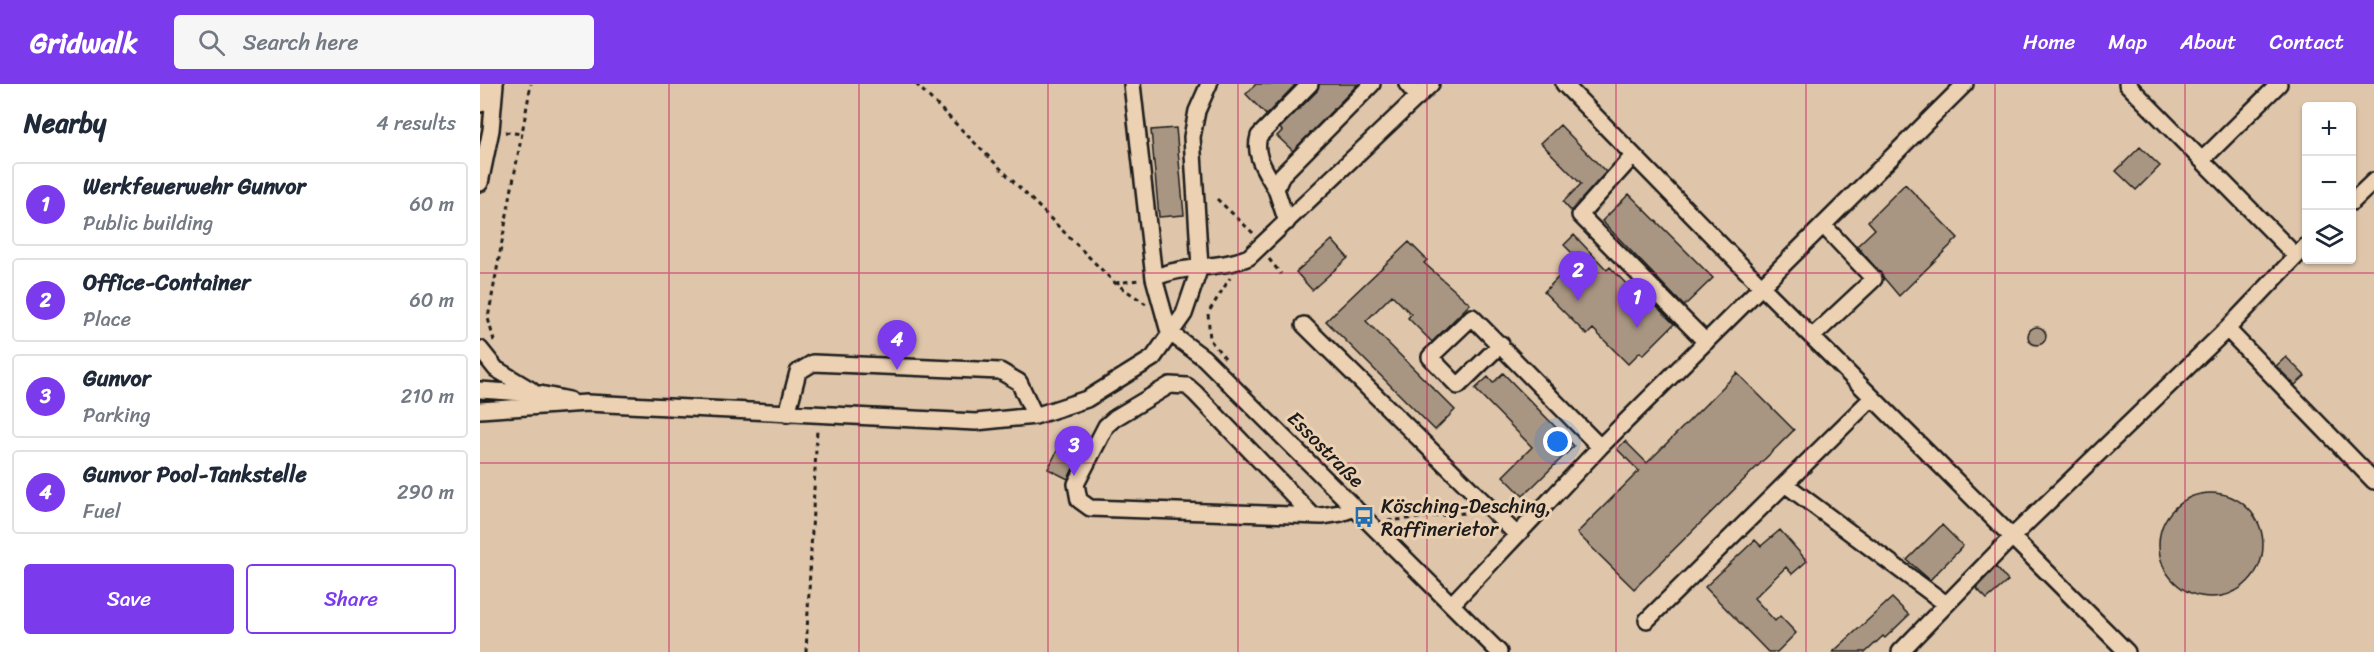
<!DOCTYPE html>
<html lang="en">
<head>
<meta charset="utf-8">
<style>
	:root { --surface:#fff; --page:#f6f6f7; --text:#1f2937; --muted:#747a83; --line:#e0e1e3; --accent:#7c3aed }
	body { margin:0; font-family:Sriracha,sans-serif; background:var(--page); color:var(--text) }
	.controls { position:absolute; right:18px; top:18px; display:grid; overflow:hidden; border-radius:6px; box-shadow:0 2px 4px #0004 }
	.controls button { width:54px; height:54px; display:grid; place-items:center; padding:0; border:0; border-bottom:2px solid var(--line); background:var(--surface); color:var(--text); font:30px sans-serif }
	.you { position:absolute; left:1078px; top:358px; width:21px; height:21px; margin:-15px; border:4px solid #fff; border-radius:50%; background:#1a73e8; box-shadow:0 0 0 9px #1a73e833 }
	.badge { display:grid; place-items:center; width:39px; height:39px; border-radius:50%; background:var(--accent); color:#fff; font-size:20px; font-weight:700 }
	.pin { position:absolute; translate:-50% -50px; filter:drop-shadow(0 2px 3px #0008) }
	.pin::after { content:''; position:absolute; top:32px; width:21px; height:18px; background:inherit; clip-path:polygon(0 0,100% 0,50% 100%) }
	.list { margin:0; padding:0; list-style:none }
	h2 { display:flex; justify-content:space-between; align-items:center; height:78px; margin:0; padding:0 24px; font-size:26px }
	h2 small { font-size:20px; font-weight:400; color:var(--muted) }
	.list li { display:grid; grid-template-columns:39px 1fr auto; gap:18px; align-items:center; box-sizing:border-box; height:84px; margin:0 12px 12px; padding:0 12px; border:2px solid var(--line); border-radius:6px }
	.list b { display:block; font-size:22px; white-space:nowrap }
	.list p { margin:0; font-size:20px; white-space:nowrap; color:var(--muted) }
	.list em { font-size:20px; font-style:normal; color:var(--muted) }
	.actions { display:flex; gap:12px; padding:18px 24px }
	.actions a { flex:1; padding:14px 0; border:2px solid var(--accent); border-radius:6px; text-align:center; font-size:21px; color:var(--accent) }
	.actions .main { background:var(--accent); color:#fff }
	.icon { flex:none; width:33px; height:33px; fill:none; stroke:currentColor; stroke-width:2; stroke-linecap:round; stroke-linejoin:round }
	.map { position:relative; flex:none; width:1894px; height:568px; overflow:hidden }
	header { display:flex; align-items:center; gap:36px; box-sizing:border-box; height:84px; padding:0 30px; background:var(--accent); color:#fff }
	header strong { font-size:28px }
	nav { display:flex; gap:33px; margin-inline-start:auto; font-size:21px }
	.search { width:420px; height:54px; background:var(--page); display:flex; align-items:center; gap:15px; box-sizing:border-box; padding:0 21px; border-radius:6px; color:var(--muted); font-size:22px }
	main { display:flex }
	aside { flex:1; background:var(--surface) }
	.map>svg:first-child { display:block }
	.building { fill:#a99682; stroke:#1c1c1c; stroke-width:1.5 }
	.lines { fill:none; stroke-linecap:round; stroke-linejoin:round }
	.minor-casing { stroke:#1c1c1c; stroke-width:20 }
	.path { stroke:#1c1c1c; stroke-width:3; stroke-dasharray:4.5 4.5; stroke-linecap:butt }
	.minor { stroke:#ecd1b3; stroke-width:15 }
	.grid { fill:none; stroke:#c2185b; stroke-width:1.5; stroke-opacity:0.55 }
	.labels { text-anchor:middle; stroke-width:6; stroke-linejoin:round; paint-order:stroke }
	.street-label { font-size:20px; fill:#1c1c1c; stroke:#ecd1b3 }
	.poi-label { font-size:20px; fill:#1c1c1c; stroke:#ecd1b3; text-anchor:start }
</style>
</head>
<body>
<header>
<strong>Gridwalk</strong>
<div class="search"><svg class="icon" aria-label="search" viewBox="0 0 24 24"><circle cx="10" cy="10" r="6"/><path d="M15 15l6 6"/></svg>Search here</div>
<nav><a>Home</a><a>Map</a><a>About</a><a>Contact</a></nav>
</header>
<main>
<aside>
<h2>Nearby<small>4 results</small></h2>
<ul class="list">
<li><span class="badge">1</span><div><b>Werkfeuerwehr Gunvor</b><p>Public building</p></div><em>60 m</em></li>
<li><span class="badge">2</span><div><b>Office-Container</b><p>Place</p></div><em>60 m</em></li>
<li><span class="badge">3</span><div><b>Gunvor</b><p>Parking</p></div><em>210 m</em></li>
<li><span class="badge">4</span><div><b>Gunvor Pool-Tankstelle</b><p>Fuel</p></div><em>290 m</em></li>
</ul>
<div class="actions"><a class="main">Save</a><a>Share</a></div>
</aside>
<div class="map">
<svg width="1894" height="568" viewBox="0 0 1894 568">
	<rect width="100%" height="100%" fill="#dfc6aa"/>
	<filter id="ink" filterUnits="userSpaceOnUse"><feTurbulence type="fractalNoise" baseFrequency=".0167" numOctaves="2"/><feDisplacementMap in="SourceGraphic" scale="12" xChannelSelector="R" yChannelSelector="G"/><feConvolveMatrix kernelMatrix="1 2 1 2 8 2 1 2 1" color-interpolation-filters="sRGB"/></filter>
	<g filter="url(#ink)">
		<path class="building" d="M776 0H816L786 31 766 10Z
			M839 0H878L813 67 797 52 802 47 800 44 837 7Z
			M1080 41 1126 88 1091 127 1083 118 1101 100 1061 59Z
			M696 44 704 131 679 133 671 46Z
			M1660 63 1680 82 1656 106 1636 87Z
			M1425 100 1478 154 1419 212 1377 162 1395 145 1388 137Z
			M1149 110 1233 194 1204 222 1122 137Z
			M1094 151 1127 186 1130 183 1154 208 1158 204 1194 240 1163 271 1160 268 1148 280 1113 245 1107 251 1064 208 1097 174 1084 161Z
			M852 156 868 174 832 206 816 188Z
			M929 158 947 176 944 179 990 220 952 258 928 234 931 230 912 211 886 237 975 326 955 346 846 237Z
			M1548 252a9 9 0 1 1 18 0a9 9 0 1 1-18 0Z
			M1806 273 1825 292 1815 301 1796 282Z
			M1023 289 1094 362 1043 412 1023 392 1052 363 995 305 1008 293 1013 299Z
			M1257 289 1314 346 1154 505 1097 449 1159 387 1137 365 1145 357 1167 379Z
			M579 363 599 372 588 395 568 385Z
			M1679 461a52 52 0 1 1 104 0a52 52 0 1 1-104 0Z
			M1462 441 1483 462 1450 496 1427 476Z
			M1300 446 1327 477 1312 490 1306 483 1274 514 1295 537 1300 532 1316 549 1297 568H1288L1225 503 1275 456 1281 462Z
			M1516 483 1528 497 1507 515 1496 504Z
			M1412 514 1429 531 1405 554 1403 552 1386 568H1353Z"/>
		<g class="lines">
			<defs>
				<path id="minor" d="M652 0 674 194 689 248
					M927 0 938 13
					M1084 0 1280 201 1647 568
					M1647 0 1816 172
					M0 20 4 0
					M1153 72 1100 131 1226 258
					M1722 76 1799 0
					M0 99 11 46 15 0
					M796 105C786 87 773 72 779 52L830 0
					M1872 118 1894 97
					M807 138 796 105 802 91 892 0
					M674 194C704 180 739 186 769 173L951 0
					M824 241 1036 450
					M1747 245 1894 397
					M689 248 724 274 1019 568
					M1332 253 1394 195 1343 141
					M1021 260 978 302 950 273 992 233 1120 363
					M0 265 16 285 51 306
					M0 306 60 310 89 316
					M0 326 107 319 496 338 555 332 607 315 673 274 704 230 720 183 712 53 717 27 729 0
					M307 330 318 288 333 279 520 287 539 298 555 332
					M1305 400 1466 520
					M832 431 715 309 707 302 690 301 635 334 626 342 596 400 599 416 610 424 842 432 861 429 875 424
					M972 520 1120 363 1485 0
					M1167 536 1392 314
					M1420 568 1532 453 1747 245 1826 162"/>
			</defs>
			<use href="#minor" class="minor-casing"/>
			<path class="path" d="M436 0 635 199 666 220
				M25 48 42 50
				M737 115 773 149
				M789 175 801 190
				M635 199 660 196
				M14 257 8 234 51 0
				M745 274 730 256 728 229 750 194
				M908 437 994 428
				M326 568 337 345"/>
			<use href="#minor" class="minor"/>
		</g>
	</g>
	<path class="grid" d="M189 0V568M379 0V568M568 0V568M758 0V568M947 0V568M1136 0V568M1326 0V568M1515 0V568M1705 0V568M0 189H1894M0 379H1894"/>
	<defs>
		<symbol id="bus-bare" viewBox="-9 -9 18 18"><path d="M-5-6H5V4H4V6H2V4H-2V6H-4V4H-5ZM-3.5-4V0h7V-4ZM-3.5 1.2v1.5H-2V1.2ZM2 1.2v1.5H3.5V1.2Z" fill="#1f6fb2" stroke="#ecd1b3" stroke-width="2.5" paint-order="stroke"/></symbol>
	</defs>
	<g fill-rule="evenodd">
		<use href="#bus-bare" x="869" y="418" width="30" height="30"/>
	</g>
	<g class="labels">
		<g class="street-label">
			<text transform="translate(846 365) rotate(45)" y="7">Essostraße</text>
		</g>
		<g class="poi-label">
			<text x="901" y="429">Kösching-Desching,<tspan x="901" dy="23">Raffinerietor</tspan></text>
		</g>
	</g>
</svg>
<div class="controls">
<button>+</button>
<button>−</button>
<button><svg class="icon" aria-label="layers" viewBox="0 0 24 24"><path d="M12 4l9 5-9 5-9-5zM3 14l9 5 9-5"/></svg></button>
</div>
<div class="you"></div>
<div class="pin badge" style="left:1157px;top:244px">1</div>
<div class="pin badge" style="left:1098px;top:217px">2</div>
<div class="pin badge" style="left:594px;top:392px">3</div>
<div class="pin badge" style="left:417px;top:286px">4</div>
</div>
</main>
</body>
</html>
